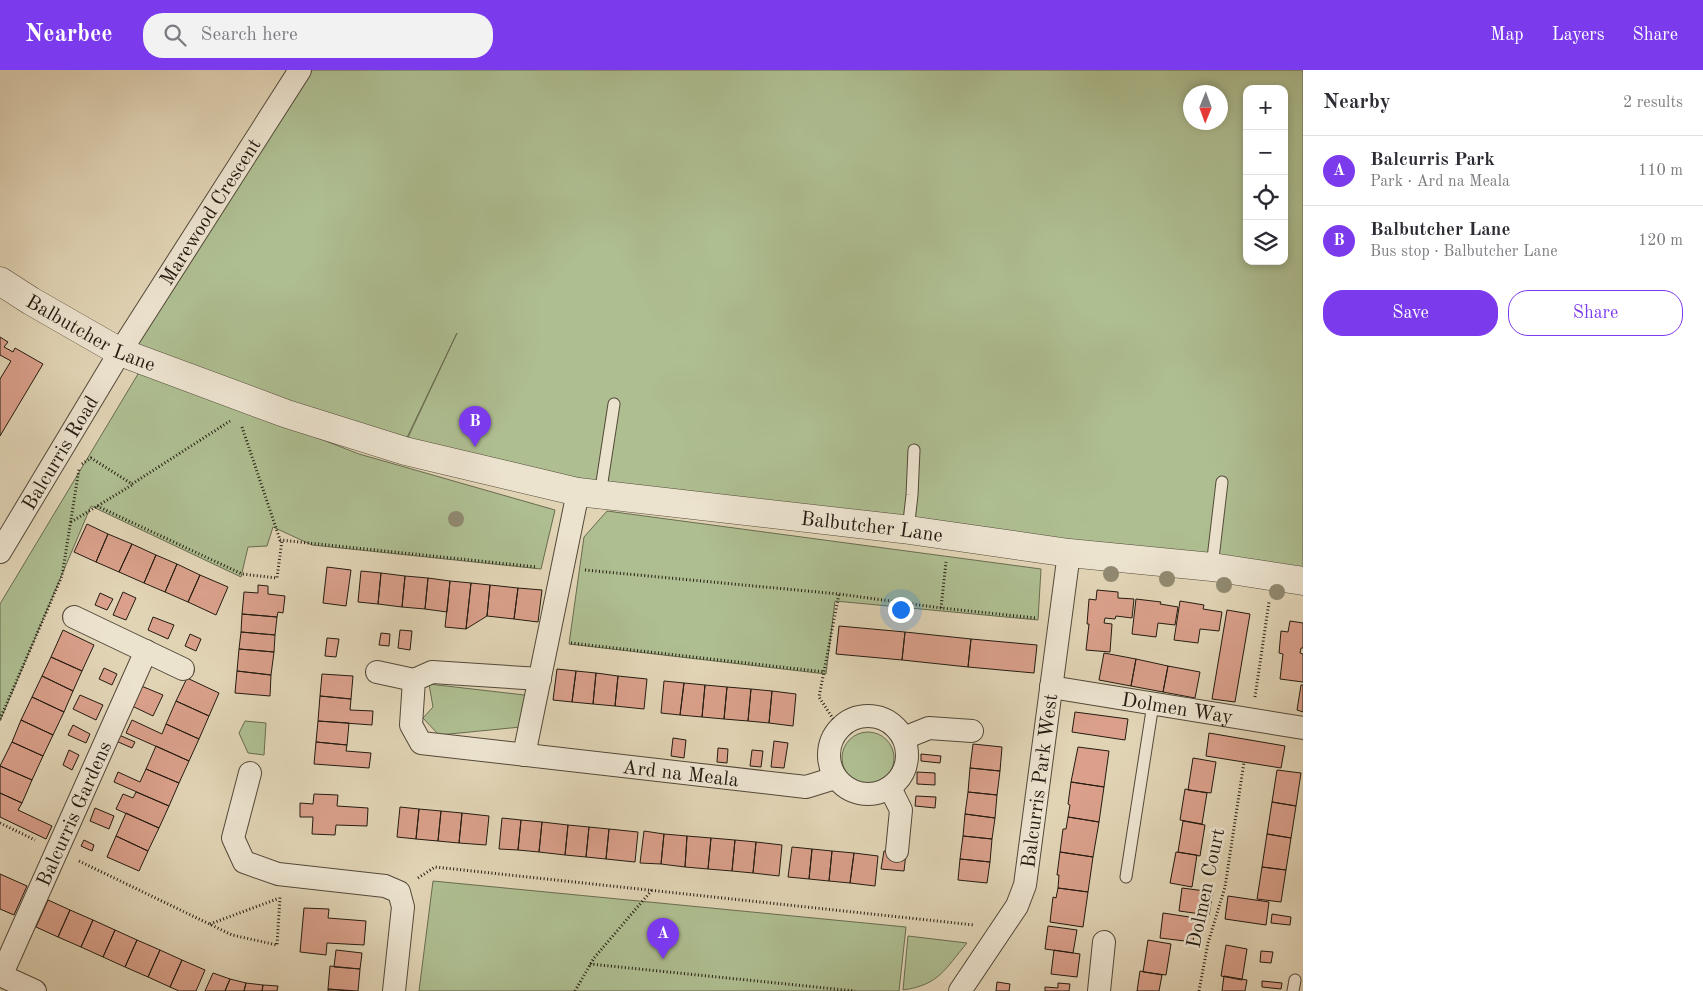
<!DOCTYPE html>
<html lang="en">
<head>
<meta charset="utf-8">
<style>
	:root { --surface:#fff; --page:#f2f2f3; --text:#2b2b33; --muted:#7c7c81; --line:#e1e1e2; --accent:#7c3aed }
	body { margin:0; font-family:"Old Standard TT",serif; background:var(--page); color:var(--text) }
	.controls { position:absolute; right:15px; top:15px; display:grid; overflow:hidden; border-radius:10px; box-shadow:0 2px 8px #0003 }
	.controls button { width:45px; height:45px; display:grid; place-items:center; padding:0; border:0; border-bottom:1px solid var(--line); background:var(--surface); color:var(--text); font:25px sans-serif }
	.compass { position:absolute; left:1183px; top:15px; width:45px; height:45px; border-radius:50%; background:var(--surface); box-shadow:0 2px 8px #0003; rotate:181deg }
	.you { position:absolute; left:900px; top:539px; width:18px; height:18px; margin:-12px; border:4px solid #fff; border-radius:50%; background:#1a73e8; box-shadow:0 0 0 8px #1a73e833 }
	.badge { display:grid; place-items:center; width:32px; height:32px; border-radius:50%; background:var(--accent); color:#fff; font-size:16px; font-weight:700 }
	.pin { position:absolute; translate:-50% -41px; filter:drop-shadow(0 1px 2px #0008) }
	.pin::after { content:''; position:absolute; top:26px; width:18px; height:15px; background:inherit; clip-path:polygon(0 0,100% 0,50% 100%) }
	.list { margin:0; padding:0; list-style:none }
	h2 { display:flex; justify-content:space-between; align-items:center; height:65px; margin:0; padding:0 20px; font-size:21px }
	h2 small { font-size:16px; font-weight:400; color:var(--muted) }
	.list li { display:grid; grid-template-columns:32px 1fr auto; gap:15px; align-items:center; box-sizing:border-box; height:70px; padding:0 20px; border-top:1px solid var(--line) }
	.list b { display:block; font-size:19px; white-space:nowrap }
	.list p { margin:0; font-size:16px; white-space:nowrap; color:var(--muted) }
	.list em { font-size:16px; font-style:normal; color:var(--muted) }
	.actions { display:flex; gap:10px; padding:15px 20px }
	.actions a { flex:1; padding:11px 0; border:1px solid var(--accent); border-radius:20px; text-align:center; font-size:18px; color:var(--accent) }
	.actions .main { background:var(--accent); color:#fff }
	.icon { flex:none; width:28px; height:28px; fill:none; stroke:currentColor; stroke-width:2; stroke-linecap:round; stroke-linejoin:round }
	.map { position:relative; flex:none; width:1303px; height:921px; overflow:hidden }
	header { display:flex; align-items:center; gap:30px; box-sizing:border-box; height:70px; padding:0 25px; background:var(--accent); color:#fff }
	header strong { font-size:24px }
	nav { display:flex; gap:28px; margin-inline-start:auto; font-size:18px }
	.search { width:350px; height:45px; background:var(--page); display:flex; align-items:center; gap:12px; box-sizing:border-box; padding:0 18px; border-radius:20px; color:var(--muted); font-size:19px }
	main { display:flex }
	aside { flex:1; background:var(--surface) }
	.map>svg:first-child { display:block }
	.green { fill:#aebe91; stroke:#686c50; fill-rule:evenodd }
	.building { fill:#daa08b; stroke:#231b10 }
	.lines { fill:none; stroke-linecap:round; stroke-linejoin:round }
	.service-casing { stroke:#524939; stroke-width:13 }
	.minor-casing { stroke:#524939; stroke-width:24 }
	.tertiary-casing { stroke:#524939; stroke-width:29 }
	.path { stroke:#231b10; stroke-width:3; stroke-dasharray:1 2.5; stroke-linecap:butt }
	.service { stroke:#ece3cf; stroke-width:11 }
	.minor { stroke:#ece3cf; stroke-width:22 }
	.tertiary { stroke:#ece3cf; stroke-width:28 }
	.tree { fill:#908970 }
	.labels { text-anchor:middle; stroke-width:5; stroke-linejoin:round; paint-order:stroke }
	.street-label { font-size:20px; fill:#231b10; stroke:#ece3cf }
</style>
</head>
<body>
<header>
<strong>Nearbee</strong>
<div class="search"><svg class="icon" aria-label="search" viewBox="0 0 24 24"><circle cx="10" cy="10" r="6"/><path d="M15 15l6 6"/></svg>Search here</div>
<nav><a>Map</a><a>Layers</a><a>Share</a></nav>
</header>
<main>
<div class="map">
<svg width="1303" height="921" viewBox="0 0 1303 921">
	<rect width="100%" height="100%" fill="#e1d4b5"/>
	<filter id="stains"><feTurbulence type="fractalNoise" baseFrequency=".004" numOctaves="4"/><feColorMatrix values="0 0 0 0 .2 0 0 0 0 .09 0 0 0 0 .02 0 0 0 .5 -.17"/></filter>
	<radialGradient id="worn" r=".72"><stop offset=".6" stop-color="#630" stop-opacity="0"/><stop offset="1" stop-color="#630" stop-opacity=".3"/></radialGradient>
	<path class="green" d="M300 0H1303V511L578 422 404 376 457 263 402 378 121 282ZM1247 19H1284V191H1247ZM1190 22H1220V52H1190Z
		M141 299 359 384 555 440 541 499 312 475 273 457 267 476 248 477 241 507 91 436 0 651V534Z
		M607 441 1041 499 1038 550 835 531 826 604 569 574 584 467Z
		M429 614 533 626 531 656 439 665 423 648 433 637Z
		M245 651 266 653 264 685 248 683 239 663Z
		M842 688a26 26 0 1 1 52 0a26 26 0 1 1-52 0Z
		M433 811 906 857 899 921H419Z
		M908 866 967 873C945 899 939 915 903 920Z"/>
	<path class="building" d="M0 267 8 272 4 277 13 282 15 278 43 294 0 366V309L11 291 0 285Z
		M87 454 108 464 96 492 74 482Z
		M108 464 132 474 119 502 96 492Z
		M132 474 156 485 144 513 119 502Z
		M156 485 177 494 165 522 144 513Z
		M177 494 200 505 188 532 165 522Z
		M327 497 351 500 346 536 323 533Z
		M361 501 381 503 378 534 358 532Z
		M381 503 405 506 402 537 378 534Z
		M200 505 228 517 216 545 188 532Z
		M405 506 428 508 425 539 402 537Z
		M428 508 450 511 447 542 425 539Z
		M450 511 471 513 466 559 445 557Z
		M471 513 490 515 487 546 466 559Z
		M258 515 268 516V524L285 526 283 543 278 542 277 547 242 544 244 522 258 523Z
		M490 515 518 518 514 549 487 546Z
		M518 518 542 520 538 552 514 549Z
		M1097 520 1118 522V528L1134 529 1132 548 1116 546 1115 549 1105 548 1104 553 1112 554 1110 582 1086 580 1089 554H1087L1089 529 1096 530Z
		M123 522 136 528 126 550 113 545Z
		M100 523 113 529 107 540 95 535Z
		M1136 529 1161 532 1160 534 1178 537 1175 555 1158 553 1156 567 1132 564Z
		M1180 531 1204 535 1203 539 1222 542 1219 561 1200 559 1198 573 1174 570Z
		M1227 540 1250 544 1235 632 1212 629Z
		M242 544 277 547 275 565 241 562Z
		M153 547 174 555 168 569 148 560Z
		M1290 551 1303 553V578H1301L1300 583 1303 584V612L1280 609 1283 584 1279 583 1281 561 1288 562Z
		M839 556 905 562 902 590 836 584Z
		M63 560 94 575 82 601 51 587Z
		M400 560 412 561 410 580 398 578Z
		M241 562 275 565 274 582 239 579Z
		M905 562 971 569 968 597 902 590Z
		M381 563 390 564 389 576 379 575Z
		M190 564 201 569 196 581 185 576Z
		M327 568 339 569 336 587 325 586Z
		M971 569 1037 575 1034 603 968 597Z
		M239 579 274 582 271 605 237 601Z
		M1104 583 1136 589 1131 616 1099 610Z
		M51 587 82 601 73 621 42 606Z
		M1136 589 1168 596 1163 622 1131 616Z
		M1168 596 1200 602 1195 628 1163 622Z
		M104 598 117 604 112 615 99 609Z
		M557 599 576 601 572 632 553 630Z
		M237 601 271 605 270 626 235 623Z
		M576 601 596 603 593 634 572 632Z
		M596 603 618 606 615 636 593 634Z
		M322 604 353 606 351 629 320 626Z
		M42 606 73 621 64 642 32 627Z
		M618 606 647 609 644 639 615 636Z
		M187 608 219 623 209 646 176 631Z
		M664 611 684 613 680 645 661 643Z
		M684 613 705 615 702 647 680 645Z
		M139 615 163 625 153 646 130 635Z
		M705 615 727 617 724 649 702 647Z
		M1301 615H1303V642L1297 640Z
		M727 617 751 619 748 651 724 649Z
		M751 619 772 621 769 653 748 651Z
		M772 621 796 624 793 656 769 653Z
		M80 625 103 635 96 650 73 639Z
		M320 626 351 629 350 640 373 641 372 655 318 651Z
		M32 627 64 642 53 665 21 650Z
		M176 631 209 646 199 669 166 654Z
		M1075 642 1128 649 1125 670 1072 662Z
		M21 650 53 665 43 686 12 672Z
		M132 650 162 664 166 654 199 669 189 691 126 663Z
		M318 651 349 653 347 675 316 672Z
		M73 655 90 664 86 673 68 665Z
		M1209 663 1285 676 1281 698 1206 686Z
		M119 665 135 672 132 678 116 671Z
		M673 668 686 670 684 688 671 686Z
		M774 671 788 673 784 698 771 697Z
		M12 672 43 686 32 710 0 696Z
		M316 672 347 675 346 681 371 683 369 698 314 694Z
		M973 674 1002 677 1000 701 970 698Z
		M156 676 189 691 179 713 146 699Z
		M1078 677 1109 681 1104 717 1071 712Z
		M718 678 728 679 727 693 717 692Z
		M69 680 79 685 72 700 63 695Z
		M752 680 763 681 761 697 750 696Z
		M921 684 941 686 940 693 921 691Z
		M1193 688 1216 692 1211 723 1188 720Z
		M0 696 32 710 22 733 0 723Z
		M970 698 1000 701 997 725 968 722Z
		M146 699 179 713 169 736 114 712 118 702 140 712Z
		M1277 700 1301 703 1296 736 1272 732Z
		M917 702 935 703V715L917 714Z
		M1071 712 1104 717 1099 752 1068 747 1070 735 1068 734Z
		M1185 719 1207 723 1202 754 1180 750Z
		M136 722 169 736 159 758 116 739 123 724 133 728Z
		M968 722 997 725 995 748 965 744Z
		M0 723 22 733 18 740 52 756 46 769 0 747Z
		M314 724 338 725 337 736 368 738 367 756 336 755 335 765 312 764 313 747H300V733L313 734Z
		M916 726 936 727 935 738 915 736Z
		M1272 732 1296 736 1291 768 1267 764Z
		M400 737 419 739 416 769 397 767Z
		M95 738 114 746 109 759 90 751Z
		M419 739 441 741 438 771 416 769Z
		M441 741 462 743 459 773 438 771Z
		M126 743 159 758 148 781 116 766Z
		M462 743 489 746 486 775 459 773Z
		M965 744 995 748 992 769 963 766Z
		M1068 747 1099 752 1093 787 1060 782 1063 759H1066Z
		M502 748 521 750 518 780 499 779Z
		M521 750 542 752 539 782 518 780Z
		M1183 751 1205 755 1200 786 1178 782Z
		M542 752 568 755 565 785 539 782Z
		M568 755 589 757 586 787 565 785Z
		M589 757 609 759 606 789 586 787Z
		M609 759 638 762 635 792 606 789Z
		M644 761 664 764 661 794 640 793Z
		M664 764 687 766 685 797 661 794Z
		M1267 764 1291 768 1286 800 1262 797Z
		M116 766 148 781 139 801 107 787Z
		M687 766 711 768 708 799 685 797Z
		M963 766 992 769 990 792 960 789Z
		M711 768 735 770 732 801 708 799Z
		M84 770 94 775 92 781 81 776Z
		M735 770 756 772 753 803 732 801Z
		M756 772 782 775 779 806 753 803Z
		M792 777 812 779 809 809 788 807Z
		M812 779 832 781 829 811 809 809Z
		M832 781 854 783 850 813 829 811Z
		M884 781 906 783 904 801 881 799Z
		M1060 782 1093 787 1088 822 1058 818 1059 805H1057Z
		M1176 782 1197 785 1192 817 1170 813Z
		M854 783 878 786 875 816 850 813Z
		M960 789 990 792 987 813 958 810Z
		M1262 797 1286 800 1281 832 1257 829Z
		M0 804 27 816 14 845 0 839Z
		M1058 818 1088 822 1083 857 1050 852 1053 827 1056 828Z
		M1182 818 1213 822 1209 845 1179 841Z
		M1228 826 1269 832 1266 855 1225 849Z
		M48 830 70 840 58 867 36 857Z
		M304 838 329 839 328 848 366 851 364 875 327 873 326 885 300 882Z
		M70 840 93 850 81 877 58 867Z
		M1163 843 1196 848 1193 872 1160 868Z
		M1272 844 1291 847 1290 855 1271 853Z
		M93 850 115 860 103 887 81 877Z
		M1048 856 1077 860 1073 883 1045 879Z
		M115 860 137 870 125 897 103 887Z
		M137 870 160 880 148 907 125 897Z
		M1148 870 1171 874 1166 905 1143 902Z
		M1226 875 1247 879 1242 910 1221 906Z
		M160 880 182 890 170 917 148 907Z
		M336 880 362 883 360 899 334 897Z
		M1054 880 1080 884 1077 907 1051 904Z
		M1261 881 1273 882 1271 893 1260 892Z
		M182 890 205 900 196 921H179L170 917Z
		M330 896 360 899 358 921 328 919Z
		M1140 901 1162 905 1159 921H1137Z
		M213 903 230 909 225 921H205Z
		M1224 906 1247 910 1245 921H1222Z
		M230 909 246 913 244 921H225Z
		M1262 911 1282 913 1281 919 1262 917Z
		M997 912 1010 914 1009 921H996Z
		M246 913 263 915 262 921H244Z
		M1058 913 1070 914 1069 921H1045V917L1058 918Z
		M263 915 278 916 277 921H262Z
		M328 919 350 921H328Z"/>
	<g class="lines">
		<defs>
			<path id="service" d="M600 425 614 334
				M908 460 912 425 914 380
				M1212 497 1222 412
				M1126 807 1153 634
				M1293 921 1295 910"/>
			<g id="minor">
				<path id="s1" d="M0 482 120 282 300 0"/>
				<path d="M74 547 183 599"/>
				<path d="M377 602 414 610"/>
				<path id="s2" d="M540 609 432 602 414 610 411 655 421 673 806 717 835 708"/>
				<path id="s3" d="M1051 617 1303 658"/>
				<circle cx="868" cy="685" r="39"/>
				<path d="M904 668 929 658 972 661"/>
				<path d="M524 685 578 422"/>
				<path d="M250 703 233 768 244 792 278 804 385 816 399 822 403 837 394 921"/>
				<path d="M890 718 901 740 897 781"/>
				<path d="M0 905 35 921"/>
				<path id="s4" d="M1 906 146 581"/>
				<path id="s5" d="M960 921 1017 836 1025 815 1069 483"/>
				<path d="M1099 921 1104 872"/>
			</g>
			<g id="tertiary">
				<path id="s6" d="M0 211 31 231 120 282 287 344 405 381 578 422 902 459 1069 483 1212 497 1303 511"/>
			</g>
		</defs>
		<use href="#service" class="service-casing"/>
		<use href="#minor" class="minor-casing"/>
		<use href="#tertiary" class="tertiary-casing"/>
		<path class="path" d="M242 357 280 470 537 497
			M82 394 91 388 132 414 230 351
			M97 436 242 504 277 508 282 470
			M71 452 132 415
			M585 500 839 524 941 538 1036 548
			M941 538 946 492
			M571 573 825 602
			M1255 627 1269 532
			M0 649 62 506 79 399
			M839 658 819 627 839 524
			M0 753 35 770
			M79 791 232 865 277 875 280 827
			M418 808 435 797 974 855
			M210 854 277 829
			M590 894 855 921
			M575 921 594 888 652 820
			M1199 921 1208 873 1225 817 1244 692"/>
		<use href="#service" class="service"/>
		<use href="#minor" class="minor"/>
		<use href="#tertiary" class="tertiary"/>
	</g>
	<g class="tree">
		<circle cx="456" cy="449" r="8"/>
		<circle cx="1111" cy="504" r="8"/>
		<circle cx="1167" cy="509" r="8"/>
		<circle cx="1224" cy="515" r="8"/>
		<circle cx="1277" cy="522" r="8"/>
	</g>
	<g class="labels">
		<g class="street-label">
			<text dy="7" stroke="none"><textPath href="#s1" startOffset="400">Marewood Crescent</textPath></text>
			<text dy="7" stroke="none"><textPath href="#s6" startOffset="105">Balbutcher Lane</textPath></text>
			<text dy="7" stroke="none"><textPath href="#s1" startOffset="116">Balcurris Road</textPath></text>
			<text dy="7" stroke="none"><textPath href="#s6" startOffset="915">Balbutcher Lane</textPath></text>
			<text dy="7" stroke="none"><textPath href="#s3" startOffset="128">Dolmen Way</textPath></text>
			<text dy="7" stroke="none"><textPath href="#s2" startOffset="455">Ard na Meala</textPath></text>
			<text dy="7" stroke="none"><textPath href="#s5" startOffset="230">Balcurris Park West</textPath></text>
			<text dy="7" stroke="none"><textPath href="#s4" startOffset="178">Balcurris Gardens</textPath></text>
			<text transform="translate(1205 818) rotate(-78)" y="7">Dolmen Court</text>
		</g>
	</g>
	<rect width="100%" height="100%" filter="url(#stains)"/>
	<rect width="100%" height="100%" fill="url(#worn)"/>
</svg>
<div class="controls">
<button>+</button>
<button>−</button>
<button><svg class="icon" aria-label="locate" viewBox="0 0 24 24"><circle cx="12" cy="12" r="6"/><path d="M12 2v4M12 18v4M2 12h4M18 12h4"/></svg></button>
<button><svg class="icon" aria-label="layers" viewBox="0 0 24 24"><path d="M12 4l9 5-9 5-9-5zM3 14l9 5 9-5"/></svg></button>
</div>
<svg class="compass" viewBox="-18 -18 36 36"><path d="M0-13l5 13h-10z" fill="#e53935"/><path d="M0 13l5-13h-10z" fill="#7c7c81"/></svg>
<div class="you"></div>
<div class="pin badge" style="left:663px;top:889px">A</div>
<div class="pin badge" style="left:475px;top:377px">B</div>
</div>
<aside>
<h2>Nearby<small>2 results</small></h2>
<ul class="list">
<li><span class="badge">A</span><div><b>Balcurris Park</b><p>Park · Ard na Meala</p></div><em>110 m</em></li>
<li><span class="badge">B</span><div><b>Balbutcher Lane</b><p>Bus stop · Balbutcher Lane</p></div><em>120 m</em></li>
</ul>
<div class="actions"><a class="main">Save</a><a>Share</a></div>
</aside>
</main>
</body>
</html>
